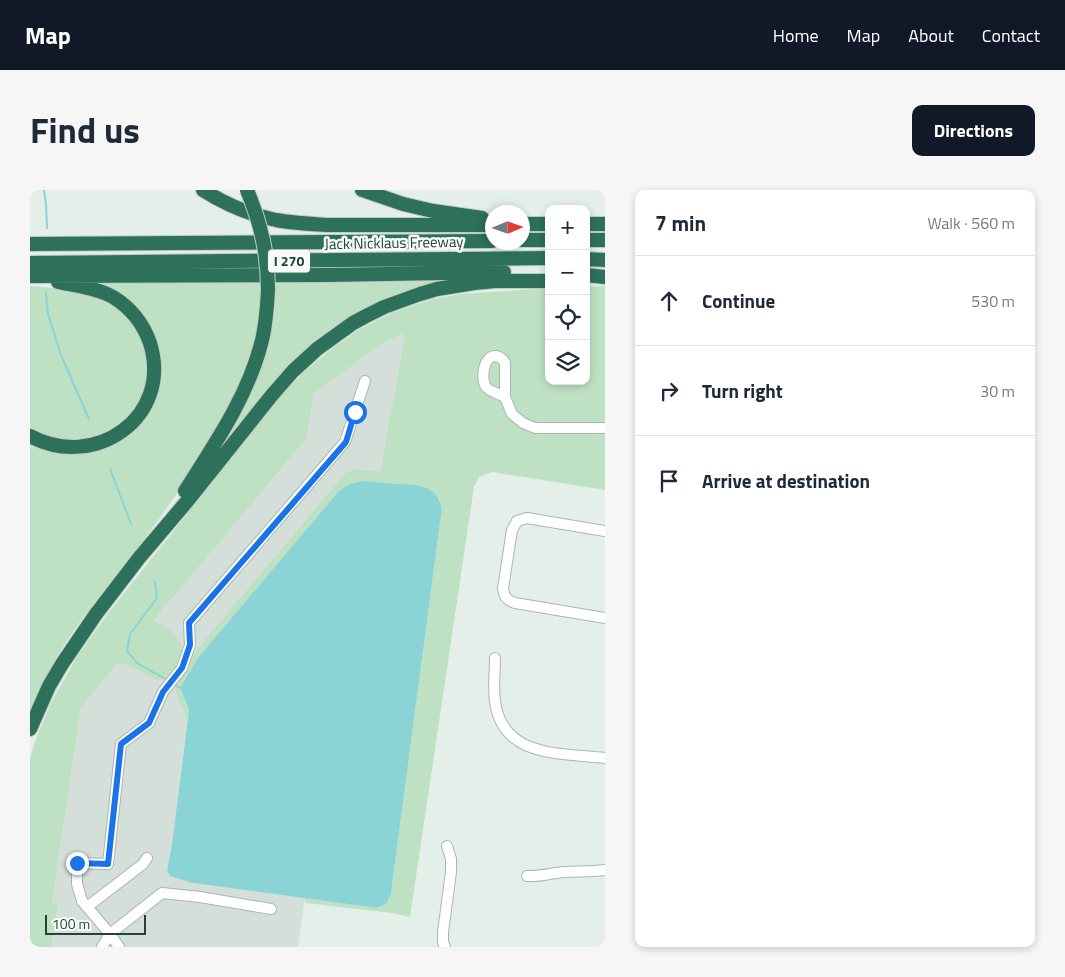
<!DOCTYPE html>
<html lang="en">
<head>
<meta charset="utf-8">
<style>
	:root { --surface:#fff; --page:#f6f6f7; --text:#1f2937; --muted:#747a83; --line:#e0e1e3; --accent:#111827 }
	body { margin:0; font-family:"Titillium Web",sans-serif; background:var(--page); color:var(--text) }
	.controls { position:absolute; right:15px; top:15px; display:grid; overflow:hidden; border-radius:10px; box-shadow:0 2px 8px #0003 }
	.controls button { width:45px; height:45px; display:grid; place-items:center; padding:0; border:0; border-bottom:1px solid var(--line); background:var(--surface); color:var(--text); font:25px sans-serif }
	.compass { position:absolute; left:455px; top:15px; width:45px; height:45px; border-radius:50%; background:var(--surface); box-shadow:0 2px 8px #0003; rotate:88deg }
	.scale { position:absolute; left:15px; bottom:12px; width:101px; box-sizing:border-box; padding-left:5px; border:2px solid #234336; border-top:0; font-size:14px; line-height:18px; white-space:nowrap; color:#234336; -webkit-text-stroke:4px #f7fbf8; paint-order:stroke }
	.stop { position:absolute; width:15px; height:15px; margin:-11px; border:4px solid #1a73e8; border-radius:50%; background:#fff }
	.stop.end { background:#1a73e8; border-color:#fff; box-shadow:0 1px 5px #0008 }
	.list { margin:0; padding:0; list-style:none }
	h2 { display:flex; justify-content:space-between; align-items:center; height:65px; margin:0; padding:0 20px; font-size:21px }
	h2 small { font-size:16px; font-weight:400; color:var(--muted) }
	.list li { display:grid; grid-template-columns:32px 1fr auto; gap:15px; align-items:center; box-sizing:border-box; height:90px; padding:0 20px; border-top:1px solid var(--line) }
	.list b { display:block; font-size:19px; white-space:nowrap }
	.list em { font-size:16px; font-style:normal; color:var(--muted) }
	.icon { flex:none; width:28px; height:28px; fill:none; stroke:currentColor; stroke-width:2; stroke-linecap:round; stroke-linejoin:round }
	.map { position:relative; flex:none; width:575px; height:757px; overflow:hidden; border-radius:10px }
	header { display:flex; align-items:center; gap:30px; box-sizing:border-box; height:70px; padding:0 25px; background:var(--accent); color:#fff }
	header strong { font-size:24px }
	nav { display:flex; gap:28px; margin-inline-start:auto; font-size:18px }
	.intro { display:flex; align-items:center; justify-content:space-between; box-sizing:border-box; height:120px; padding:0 30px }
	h1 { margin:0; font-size:35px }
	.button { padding:12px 22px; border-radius:10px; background:var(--accent); color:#fff; font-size:18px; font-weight:700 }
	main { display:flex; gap:30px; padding:0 30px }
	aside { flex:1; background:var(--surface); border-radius:10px; box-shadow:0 2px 8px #0003 }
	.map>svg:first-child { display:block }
	.built { fill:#d3dfd8 }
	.green { fill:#bee1c3 }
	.water { fill:#8bd4d6 }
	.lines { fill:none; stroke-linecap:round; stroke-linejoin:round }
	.stream { stroke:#8bd4d6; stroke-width:2 }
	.minor-casing { stroke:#a7b8b0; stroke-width:12 }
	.highway-casing { stroke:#c1cac7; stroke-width:16 }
	.minor { stroke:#fff; stroke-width:10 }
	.highway { stroke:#2d715a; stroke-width:14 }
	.highway-bridge-casing { stroke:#c1cac7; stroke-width:16; stroke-linecap:butt }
	.highway-bridge { stroke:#2d715a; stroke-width:14 }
	.route { stroke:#1a73e8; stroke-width:6 }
	.labels { text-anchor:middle; stroke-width:5; stroke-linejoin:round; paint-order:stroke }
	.shield { fill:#f7fbf8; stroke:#637a70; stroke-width:1 }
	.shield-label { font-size:14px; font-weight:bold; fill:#234336 }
	.street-label { font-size:15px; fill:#234336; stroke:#f7fbf8 }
</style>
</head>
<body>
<header>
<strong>Map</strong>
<nav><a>Home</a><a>Map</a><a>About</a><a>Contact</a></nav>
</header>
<div class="intro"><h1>Find us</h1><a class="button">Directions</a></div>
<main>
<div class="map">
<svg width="575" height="757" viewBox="0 0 575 757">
	<rect width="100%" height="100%" fill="#e5efe9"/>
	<path class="built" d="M372 144 375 147 350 281 324 279 315 283 162 465 145 499 157 531 142 654 137 679 163 693 275 708 268 757H21L28 715 22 713 51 517 88 473 98 475 143 442 124 430 276 249 284 204 351 154Z"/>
	<path class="green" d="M432 88 325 129 197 251 195 249C208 225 223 201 232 176 243 149 246 120 246 91Z
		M223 90V93L232 92C234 118 227 154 217 178 213 188 207 198 202 209 178 257 148 304 116 347 88 385 56 420 31 460 19 479 9 500 0 520V248L49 260 118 218 121 143 57 91Z
		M0 96 34 99 81 110 104 130 120 168 117 199 102 227 72 248 41 252 8 243 0 238Z
		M575 96V300L462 282 449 287 444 297 380 727 362 723 275 713V708L347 718 361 703 412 318 410 310 150 498 159 519 157 531 145 499 162 465 315 283 324 279 350 281 375 147 372 144 351 154 284 204 276 249 124 430 143 442 152 455 151 468 138 486 128 490 98 475 88 473 51 517 22 713 28 714 21 757H0V568L7 546 22 511 48 465 79 422 146 338 203 265 248 209 275 181 299 161 328 140 362 123 403 109 431 104 519 98V191H556V97Z"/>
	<path class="water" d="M334 291C345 292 356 293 367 294 387 295 406 294 412 318L361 703 357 713 347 718 163 693 140 686 137 680 142 654 159 519 150 498 168 468 309 301 320 294Z"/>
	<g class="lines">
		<path class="stream" d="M14 0 16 14 17 38
			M16 103 18 124 31 165 59 229
			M80 279 101 334
			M125 392 127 408 100 444 97 461 107 473 139 491
			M145 495 150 498"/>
		<defs>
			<path id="minor" d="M475 207C470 204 461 202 457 198 450 191 453 165 466 166 471 167 473 169 475 173V207L482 224 493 233 505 238H575
				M575 341 497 328 487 331 482 340 473 398C474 407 477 410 485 413L575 428
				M465 468C465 482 463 497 465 511 472 568 531 563 575 568
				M497 686C510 687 521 683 534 682 548 681 561 682 575 680
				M57 717 113 674 117 668
				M72 757 80 744 132 703 170 707 241 719
				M89 757 80 744 52 711 47 694V673L78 674 91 554 119 533 133 502 152 478 160 455 159 433 315 252 335 191
				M415 757 413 752V742L421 682V669L417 656"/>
			<path id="highway" d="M173 0C195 14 221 25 246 30 263 33 280 34 297 35H462
				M332 0 373 14 403 21 452 28
				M492 34H519
				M556 34H575
				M492 50H519
				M556 50H575
				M0 54 462 51
				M556 69 575 70
				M0 73 519 68
				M556 85 575 87
				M0 86 297 85 474 82
				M0 246C65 281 143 227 120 153 113 133 101 118 83 107 67 98 46 96 28 92
				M155 301C184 255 217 208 231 154 236 137 237 118 238 100
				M0 539 19 496 32 474 66 424 109 368 159 309 242 205 263 181 287 159 323 133 338 125 354 117 390 104 407 99 444 93 465 91H519"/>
		</defs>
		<use href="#minor" class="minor-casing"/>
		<use href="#highway" class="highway-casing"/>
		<use href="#minor" class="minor"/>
		<use href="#highway" class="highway"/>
		<defs>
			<path id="highway-bridge" d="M217 0C231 34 238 64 238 100"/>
		</defs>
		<use href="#highway-bridge" class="highway-bridge-casing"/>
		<use href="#highway-bridge" class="highway-bridge"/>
	</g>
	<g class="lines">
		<path class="route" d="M47 673 78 674 91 554 119 533 133 502 152 478 160 455 159 433 316 252 325 222"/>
	</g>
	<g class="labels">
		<rect class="shield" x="238" y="59.5" width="42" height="23" rx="4"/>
		<g class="shield-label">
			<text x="259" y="76">I 270</text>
		</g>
		<g class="street-label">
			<text transform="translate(364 53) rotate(-1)" y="5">Jack Nicklaus Freeway</text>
		</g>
	</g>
</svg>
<div class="controls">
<button>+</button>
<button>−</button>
<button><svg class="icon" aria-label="locate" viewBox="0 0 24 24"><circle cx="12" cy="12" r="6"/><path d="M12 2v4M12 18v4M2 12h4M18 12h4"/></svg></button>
<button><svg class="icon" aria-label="layers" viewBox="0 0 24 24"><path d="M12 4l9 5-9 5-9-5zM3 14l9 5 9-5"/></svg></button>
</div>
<svg class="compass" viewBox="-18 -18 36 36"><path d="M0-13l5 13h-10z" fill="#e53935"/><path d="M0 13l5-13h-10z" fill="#747a83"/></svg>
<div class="scale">100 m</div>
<div class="stop" style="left:325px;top:222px"></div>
<div class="stop end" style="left:47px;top:673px"></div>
</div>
<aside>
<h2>7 min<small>Walk · 560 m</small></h2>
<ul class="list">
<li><svg class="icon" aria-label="ahead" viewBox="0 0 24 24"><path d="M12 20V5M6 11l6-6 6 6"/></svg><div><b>Continue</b></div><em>530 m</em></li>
<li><svg class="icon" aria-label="right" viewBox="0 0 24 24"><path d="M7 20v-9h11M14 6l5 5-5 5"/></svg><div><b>Turn right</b></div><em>30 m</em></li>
<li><svg class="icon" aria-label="arrive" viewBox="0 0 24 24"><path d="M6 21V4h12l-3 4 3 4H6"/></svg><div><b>Arrive at destination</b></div></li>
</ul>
</aside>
</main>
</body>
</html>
